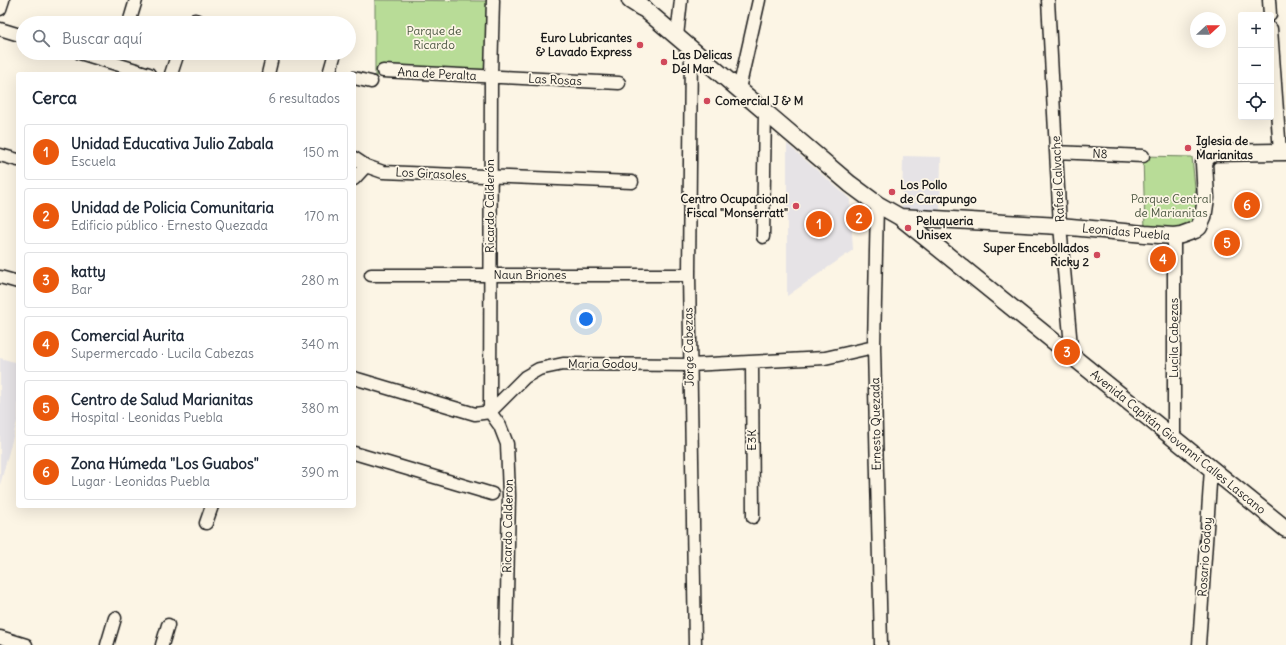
<!DOCTYPE html>
<html lang="es">
<head>
<meta charset="utf-8">
<style>
	:root { --surface:#fff; --page:#f6f6f7; --text:#1f2937; --muted:#747a83; --line:#e0e1e3; --accent:#ea580c }
	body { margin:0; font-family:Delius,sans-serif; background:var(--page); color:var(--text) }
	.controls { position:absolute; right:12px; top:12px; display:grid; overflow:hidden; border-radius:4px; box-shadow:0 4px 16px #0002 }
	.controls button { width:36px; height:36px; display:grid; place-items:center; padding:0; border:0; border-bottom:1px solid var(--line); background:var(--surface); color:var(--text); font:20px sans-serif }
	.compass { position:absolute; left:1190px; top:12px; width:36px; height:36px; border-radius:50%; background:var(--surface); box-shadow:0 4px 16px #0002; rotate:69deg }
	.you { position:absolute; left:586px; top:319px; width:14px; height:14px; margin:-10px; border:3px solid #fff; border-radius:50%; background:#1a73e8; box-shadow:0 0 0 6px #1a73e833 }
	.badge { display:grid; place-items:center; width:26px; height:26px; border-radius:50%; background:var(--accent); color:#fff; font-size:13px; font-weight:700 }
	.pin { position:absolute; translate:-50% -50%; border:2px solid #fff; box-shadow:0 1px 4px #0006 }
	.list { margin:0; padding:0; list-style:none }
	h2 { display:flex; justify-content:space-between; align-items:center; height:52px; margin:0; padding:0 16px; font-size:17px }
	h2 small { font-size:13px; font-weight:400; color:var(--muted) }
	.list li { display:grid; grid-template-columns:26px 1fr auto; gap:12px; align-items:center; box-sizing:border-box; height:56px; margin:0 8px 8px; padding:0 8px; border:1px solid var(--line); border-radius:4px }
	.list b { display:block; font-size:15px; white-space:nowrap }
	.list p { margin:0; font-size:13px; white-space:nowrap; color:var(--muted) }
	.list em { font-size:13px; font-style:normal; color:var(--muted) }
	.icon { flex:none; width:22px; height:22px; fill:none; stroke:currentColor; stroke-width:2; stroke-linecap:round; stroke-linejoin:round }
	.map { position:relative; flex:none; width:1286px; height:645px; overflow:hidden }
	.search { position:absolute; background:var(--surface); box-shadow:0 4px 16px #0002; left:16px; top:16px; width:340px; height:44px; display:flex; align-items:center; gap:10px; box-sizing:border-box; padding:0 14px; border-radius:22px; color:var(--muted); font-size:15px }
	.panel { position:absolute; background:var(--surface); box-shadow:0 4px 16px #0002; left:16px; top:72px; width:340px; height:436px; border-radius:4px }
	.map>svg:first-child { display:block }
	.built { fill:#e6e3e6 }
	.green { fill:#b8dc97; stroke:#6a7c5a }
	.lines { fill:none; stroke-linecap:round; stroke-linejoin:round }
	.minor-casing { stroke:#1c1c1c; stroke-width:15 }
	.tertiary-casing { stroke:#1c1c1c; stroke-width:19 }
	.secondary-casing { stroke:#1c1c1c; stroke-width:21 }
	.minor { stroke:#fcf5e5; stroke-width:12 }
	.tertiary { stroke:#fcf5e5; stroke-width:16 }
	.secondary { stroke:#fcf5e5; stroke-width:18 }
	.poi-dot { fill:#d1495b; stroke:#fcf5e5; stroke-width:1.5 }
	.labels { text-anchor:middle; stroke-width:3.5; stroke-linejoin:round; paint-order:stroke }
	.park-label { font-size:12px; fill:#4b5641; stroke:#fcf5e5 }
	.poi-label { font-size:12px; font-weight:bold; fill:#1c1c1c; stroke:#fcf5e5; text-anchor:start }
	.street-label { font-size:12px; fill:#1c1c1c; stroke:#fcf5e5 }
</style>
</head>
<body>
<div class="map">
<svg width="1286" height="645" viewBox="0 0 1286 645">
	<rect width="100%" height="100%" fill="#fcf5e5"/>
	<filter id="ink" filterUnits="userSpaceOnUse"><feTurbulence type="fractalNoise" baseFrequency=".025" numOctaves="2"/><feDisplacementMap in="SourceGraphic" scale="8" xChannelSelector="R" yChannelSelector="G"/><feConvolveMatrix kernelMatrix="1 2 1 2 8 2 1 2 1" color-interpolation-filters="sRGB"/></filter>
	<g filter="url(#ink)">
		<path class="built" d="M787 144 850 199 853 250 787 296Z
			M903 156 941 157 940 210 902 209Z
			M0 358 18 363V418L0 485Z"/>
		<path class="green" d="M375 0 493 1 491 76H375Z
			M1143 156 1192 157 1197 208 1196 219 1188 229 1145 231Z"/>
		<g class="lines">
			<defs>
				<path id="minor" d="M1048 0 1060 226 1072 357
					M1269 0 1270 15
					M0 9 3 0
					M129 23 136 0
					M189 23 195 20 203 23
					M0 29 23 36
					M1271 29 1280 152
					M677 36 681 0
					M691 49 689 275 695 645
					M80 53 149 74
					M383 71 619 83
					M171 74 178 53
					M268 74 273 53
					M329 74 335 53
					M354 78 371 82
					M739 89 759 0
					M1056 152 1143 156
					M0 155 18 160
					M354 158 366 166 383 172 632 182
					M354 179 366 166
					M877 204 874 347 881 645
					M1174 236V439
					M763 237 765 111
					M371 275H689
					M0 277 18 282
					M752 362 753 517
					M354 378 475 414 490 412 525 377 539 369 563 364 690 365 825 358 874 347
					M490 412 491 76 493 0
					M490 412 500 426 507 444 509 495 506 645
					M354 453 492 494
					M206 523 212 506
					M0 637 26 645
					M107 645 115 618
					M162 645 168 625
					M1199 645 1211 469"/>
				<path id="tertiary" d="M642 7 850 184 877 204 900 217 1286 529
					M900 217 1060 226 1145 234 1174 236 1181 235 1195 230 1199 227 1203 218 1206 198 1204 163 1207 157 1213 153 1286 152"/>
				<path id="secondary" d="M631 0 642 7"/>
			</defs>
			<use href="#minor" class="minor-casing"/>
			<use href="#tertiary" class="tertiary-casing"/>
			<use href="#secondary" class="secondary-casing"/>
			<use href="#minor" class="minor"/>
			<use href="#tertiary" class="tertiary"/>
			<use href="#secondary" class="secondary"/>
		</g>
	</g>
	<g class="poi-dot">
		<circle cx="640" cy="45" r="4"/>
		<circle cx="664" cy="62" r="4"/>
		<circle cx="707" cy="101" r="4"/>
		<circle cx="1188" cy="148" r="4"/>
		<circle cx="892" cy="192" r="4"/>
		<circle cx="796" cy="206" r="4"/>
		<circle cx="908" cy="228" r="4"/>
		<circle cx="1097" cy="255" r="4"/>
	</g>
	<g class="labels">
		<g class="park-label">
			<text x="434" y="35">Parque de<tspan x="434" dy="14">Ricardo</tspan></text>
			<text x="1171" y="203">Parque Central<tspan x="1171" dy="14">de Marianitas</tspan></text>
		</g>
		<g class="poi-label">
			<text x="632" y="42" text-anchor="end">Euro Lubricantes<tspan x="632" dy="14">&amp; Lavado Express</tspan></text>
			<text x="672" y="59">Las Delicas<tspan x="672" dy="14">Del Mar</tspan></text>
			<text x="715" y="105">Comercial J &amp; M</text>
			<text x="1196" y="145">Iglesia de<tspan x="1196" dy="14">Marianitas</tspan></text>
			<text x="900" y="189">Los Pollo<tspan x="900" dy="14">de Carapungo</tspan></text>
			<text x="788" y="203" text-anchor="end">Centro Ocupacional<tspan x="788" dy="14">Fiscal "Monserratt"</tspan></text>
			<text x="916" y="225">Peluqueria<tspan x="916" dy="14">Unisex</tspan></text>
			<text x="1089" y="252" text-anchor="end">Super Encebollados<tspan x="1089" dy="14">Ricky 2</tspan></text>
		</g>
		<g class="street-label">
			<text transform="translate(437 74) rotate(3)" y="4">Ana de Peralta</text>
			<text transform="translate(555 80) rotate(3)" y="4">Las Rosas</text>
			<text transform="translate(1100 154) rotate(2)" y="4">N8</text>
			<text transform="translate(431 174) rotate(3)" y="4">Los Girasoles</text>
			<text transform="translate(1058 179) rotate(-93)" y="4">Rafael Calvache</text>
			<text transform="translate(490 206) rotate(-90)" y="4">Ricardo Calderón</text>
			<text transform="translate(1126 232) rotate(5)" y="4">Leonidas Puebla</text>
			<text x="530" y="279">Naun Briones</text>
			<text transform="translate(1174 338) rotate(-90)" y="4">Lucila Cabezas</text>
			<text transform="translate(689 347) rotate(-91)" y="4">Jorge Cabezas</text>
			<text x="603" y="368">Maria Godoy</text>
			<text transform="translate(876 424) rotate(-91)" y="4">Ernesto Quezada</text>
			<text transform="translate(752 440) rotate(-90)" y="4">E3K</text>
			<text transform="translate(1178 442) rotate(39)" y="4">Avenida Capitán Giovanni Calles Lascano</text>
			<text transform="translate(508 526) rotate(-89)" y="4">Ricardo Calderon</text>
			<text transform="translate(1205 557) rotate(-86)" y="4">Rosario Godoy</text>
		</g>
	</g>
</svg>
<div class="controls">
<button>+</button>
<button>−</button>
<button><svg class="icon" aria-label="locate" viewBox="0 0 24 24"><circle cx="12" cy="12" r="6"/><path d="M12 2v4M12 18v4M2 12h4M18 12h4"/></svg></button>
</div>
<svg class="compass" viewBox="-18 -18 36 36"><path d="M0-13l5 13h-10z" fill="#e53935"/><path d="M0 13l5-13h-10z" fill="#747a83"/></svg>
<div class="you"></div>
<div class="pin badge" style="left:819px;top:224px">1</div>
<div class="pin badge" style="left:859px;top:218px">2</div>
<div class="pin badge" style="left:1067px;top:352px">3</div>
<div class="pin badge" style="left:1163px;top:259px">4</div>
<div class="pin badge" style="left:1227px;top:243px">5</div>
<div class="pin badge" style="left:1247px;top:205px">6</div>
<div class="search"><svg class="icon" aria-label="search" viewBox="0 0 24 24"><circle cx="10" cy="10" r="6"/><path d="M15 15l6 6"/></svg>Buscar aquí</div>
<section class="panel">
<h2>Cerca<small>6 resultados</small></h2>
<ul class="list">
<li><span class="badge">1</span><div><b>Unidad Educativa Julio Zabala</b><p>Escuela</p></div><em>150 m</em></li>
<li><span class="badge">2</span><div><b>Unidad de Policia Comunitaria</b><p>Edificio público · Ernesto Quezada</p></div><em>170 m</em></li>
<li><span class="badge">3</span><div><b>katty</b><p>Bar</p></div><em>280 m</em></li>
<li><span class="badge">4</span><div><b>Comercial Aurita</b><p>Supermercado · Lucila Cabezas</p></div><em>340 m</em></li>
<li><span class="badge">5</span><div><b>Centro de Salud Marianitas</b><p>Hospital · Leonidas Puebla</p></div><em>380 m</em></li>
<li><span class="badge">6</span><div><b>Zona Húmeda &quot;Los Guabos&quot;</b><p>Lugar · Leonidas Puebla</p></div><em>390 m</em></li>
</ul>
</section>
</div>
</body>
</html>
